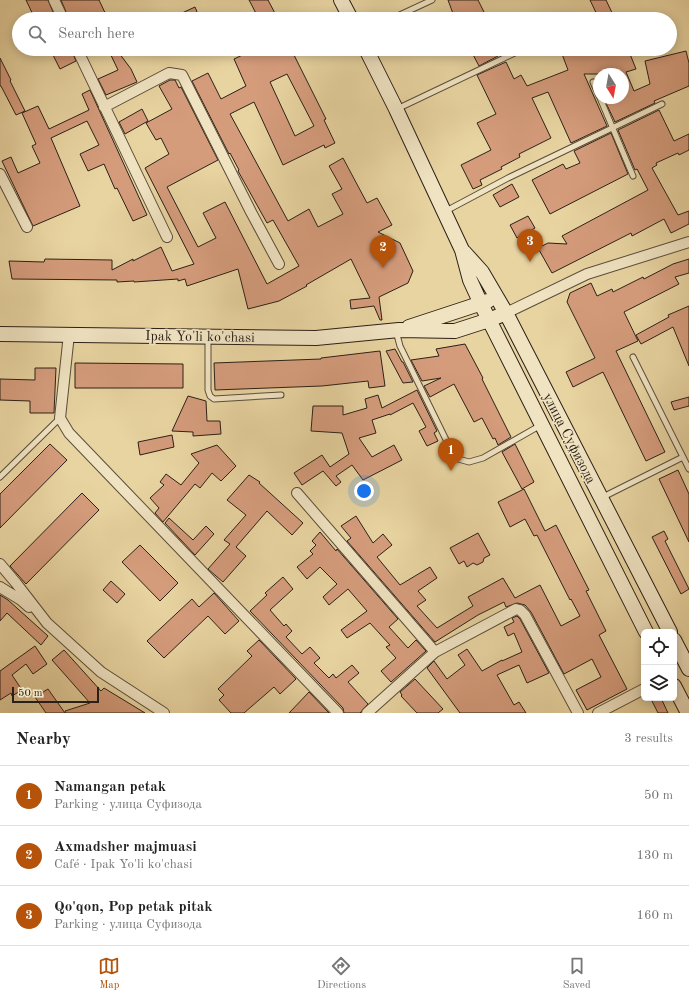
<!DOCTYPE html>
<html lang="en">
<head>
<meta charset="utf-8">
<style>
	:root { --surface:#fff; --page:#f6f6f6; --text:#222; --muted:#767676; --line:#e0e0e0; --accent:#b45309 }
	body { margin:0; font-family:"Old Standard TT",serif; background:var(--page); color:var(--text) }
	.controls { position:absolute; right:12px; bottom:12px; display:grid; overflow:hidden; border-radius:6px; box-shadow:0 2px 10px #0003 }
	.controls button { width:36px; height:36px; display:grid; place-items:center; padding:0; border:0; border-bottom:1px solid var(--line); background:var(--surface); color:var(--text); font:20px sans-serif }
	.compass { position:absolute; left:593px; top:68px; width:36px; height:36px; border-radius:50%; background:var(--surface); box-shadow:0 2px 10px #0003; rotate:169deg }
	.scale { position:absolute; left:12px; bottom:10px; width:87px; box-sizing:border-box; padding-left:4px; border:2px solid #2b2017; border-top:0; font-size:11px; line-height:14px; white-space:nowrap; color:#2b2017; -webkit-text-stroke:3px #f0e3c2; paint-order:stroke }
	.you { position:absolute; left:364px; top:491px; width:14px; height:14px; margin:-10px; border:3px solid #fff; border-radius:50%; background:#1a73e8; box-shadow:0 0 0 6px #1a73e833 }
	.badge { display:grid; place-items:center; width:26px; height:26px; border-radius:50%; background:var(--accent); color:#fff; font-size:13px; font-weight:700 }
	.pin { position:absolute; translate:-50% -33px; filter:drop-shadow(0 1px 2px #0008) }
	.pin::after { content:''; position:absolute; top:21px; width:14px; height:12px; background:inherit; clip-path:polygon(0 0,100% 0,50% 100%) }
	.list { margin:0; padding:0; list-style:none }
	h2 { display:flex; justify-content:space-between; align-items:center; height:52px; margin:0; padding:0 16px; font-size:17px }
	h2 small { font-size:13px; font-weight:400; color:var(--muted) }
	.list li { display:grid; grid-template-columns:26px 1fr auto; gap:12px; align-items:center; box-sizing:border-box; height:60px; padding:0 16px; border-top:1px solid var(--line) }
	.list b { display:block; font-size:15px; white-space:nowrap }
	.list p { margin:0; font-size:13px; white-space:nowrap; color:var(--muted) }
	.list em { font-size:13px; font-style:normal; color:var(--muted) }
	.icon { flex:none; width:22px; height:22px; fill:none; stroke:currentColor; stroke-width:2; stroke-linecap:round; stroke-linejoin:round }
	.map { position:relative; flex:none; width:689px; height:713px; overflow:hidden }
	.search { position:absolute; background:var(--surface); box-shadow:0 2px 10px #0003; left:12px; right:12px; top:12px; height:44px; display:flex; align-items:center; gap:10px; box-sizing:border-box; padding:0 14px; border-radius:22px; color:var(--muted); font-size:15px }
	.sheet { height:232px; background:var(--surface) }
	nav { display:flex; justify-content:space-around; align-items:center; box-sizing:border-box; height:56px; border-top:1px solid var(--line); background:var(--surface); font-size:11px; color:var(--muted) }
	nav a { display:grid; justify-items:center; gap:2px }
	nav .on { color:var(--accent) }
	.map>svg:first-child { display:block }
	.building { fill:#d59c7c; stroke:#2b2017; fill-rule:evenodd }
	.lines { fill:none; stroke-linecap:round; stroke-linejoin:round }
	.lane-casing { stroke:#5a4d3a; stroke-width:7 }
	.street-casing { stroke:#5a4d3a; stroke-width:12 }
	.secondary-casing { stroke:#2b2017; stroke-width:16 }
	.lane { stroke:#f0e3c2; stroke-width:5 }
	.street { stroke:#f0e3c2; stroke-width:10 }
	.secondary { stroke:#f0e3c2; stroke-width:14 }
	.labels { text-anchor:middle; stroke-width:3.5; stroke-linejoin:round; paint-order:stroke }
	.street-label { font-size:14px; fill:#2b2017; stroke:#f0e3c2 }
</style>
</head>
<body>
<div class="map">
<svg width="689" height="713" viewBox="0 0 689 713">
	<rect width="100%" height="100%" fill="#e8d4a1"/>
	<filter id="stains"><feTurbulence type="fractalNoise" baseFrequency=".005" numOctaves="4"/><feColorMatrix values="0 0 0 0 .2 0 0 0 0 .09 0 0 0 0 .02 0 0 0 .5 -.17"/></filter>
	<radialGradient id="worn" r=".72"><stop offset=".6" stop-color="#630" stop-opacity="0"/><stop offset="1" stop-color="#630" stop-opacity=".3"/></radialGradient>
	<path class="building" d="M26 0H48L56 19H35Z
		M61 0H99L108 19H69Z
		M249 0H268L278 19H259Z
		M448 0H478L484 12 478 15 479 19H455Z
		M590 0H606L615 19H599Z
		M195 7 200 19H169Z
		M50 49H71L76 61 60 69Z
		M108 49H116L131 69 137 82 106 95 98 79 118 70Z
		M255 49H291L326 119 324 120 335 143 325 148 324 145 283 165 254 102 230 114 288 221 309 209 318 227 343 214 332 194 342 189 329 166 343 158 367 203 377 198 392 225 378 232 400 243 413 271 408 283 379 297 382 320H380L374 306 351 309 350 300 370 298 351 259 306 285 307 286 279 301 248 309 238 269 187 286 185 279 178 281V279L134 282V281L117 282V280L12 279 9 261 44 262 45 259 112 260V270L133 259V261L161 247 172 271 194 264 145 168 169 154 161 138 156 140 146 123 172 109 159 86 170 80H175L179 88 181 87 218 160 167 187 198 247 216 238 203 213 225 202 267 284 299 266 273 220 267 223 238 171 239 170 230 153 229 154 192 81 208 73 221 99 246 86 234 59ZM287 74 314 126 295 136 270 82Z
		M470 49H494L498 56 479 66Z
		M575 49H628L636 69 626 72 634 91 650 84 645 61 686 51 689 63V86L654 101 655 103 615 122 606 103 618 98H623V74H584L607 126 571 143 548 92 532 98 551 138 519 154 520 157 501 167 502 169 480 180 482 185 473 189 461 165 491 150 477 123 496 114 477 75 506 62 514 79 521 75 527 86 568 70 562 54Z
		M0 58 11 80 10 81 25 111 16 115 1 86H0Z
		M90 90 147 215 133 221 117 188 115 189 104 164 88 171 80 154 99 145 87 121 51 138 80 206 33 226 2 161 11 157 18 173 40 163 32 146 36 144 22 113 38 106 49 129 89 110 82 94Z
		M142 109 148 121 125 134 119 122Z
		M659 110 674 141 689 134V150L679 155 678 153 656 163 657 165 652 168 678 215 689 211V224L671 233 664 219 632 236 631 233 552 273 538 248 548 243 567 244 562 236 648 190 637 169 635 170 618 130Z
		M611 133 628 174 550 214 532 180 563 164 566 169 580 163 574 151Z
		M512 184 519 197 500 207 493 195Z
		M528 216 535 228 517 238 510 225Z
		M689 259V273L675 277 679 284 624 312 638 341 616 351 665 452 646 461 603 372 573 387 566 372 595 358 567 302 570 293 591 283 597 296 612 289 613 292 643 277 644 279 673 264Z
		M689 306V366L673 327 641 344 636 335 669 317 668 315Z
		M465 344 483 378 482 379 511 437 498 445 495 438 493 439 482 418 474 422 454 384 430 397 424 386 441 378 422 381 411 360 439 356 436 349Z
		M395 349 402 362H403L413 382 403 383 386 351Z
		M380 351 385 386 369 388 368 381 322 386 215 390 214 363 321 359V358Z
		M75 363 183 364V388H75Z
		M35 368H56L54 413H30V401L0 400V379L35 380Z
		M417 390 437 431 434 433 438 441 427 446 419 431 426 427 413 403 390 415V414L372 420 376 433 359 438 372 457 394 445 402 460 363 480 352 465 336 476 341 482 336 486 323 471 302 485 294 473 322 455 330 467 349 454 342 433 311 431 313 406H343V415L367 408 365 399 378 395 382 408Z
		M188 396 206 401 207 421H220L221 434 193 436V432L172 431Z
		M689 397V406L674 410 671 402Z
		M172 435 174 447 140 455 138 442Z
		M50 444 67 460 0 528V494Z
		M515 444 534 482 522 489 502 452Z
		M217 445 236 466 221 481 212 473 200 488 195 484 163 522 155 513 159 508 150 498 164 485 160 482 166 474 181 485 199 463 191 454Z
		M678 470 689 494V542L659 479Z
		M249 475 260 482 259 483 303 523 292 535 267 511 236 547 246 556 223 582 208 569 230 544 224 540 246 515 227 500Z
		M524 489 545 531 556 525 589 590 586 591 606 631 599 635 627 689 587 710 576 690 601 677 592 659 564 674 531 612 525 605 517 603 506 607 504 602 478 615 435 642 347 541 351 538 341 526 356 516 373 543 383 534 392 545 377 557 400 585 430 567 437 578 418 591 426 600 417 606 437 628 473 606 468 597 503 578 515 598 540 585 561 626 580 616 571 599 570 600 537 535 534 536 525 519 510 527 498 502Z
		M82 493 99 510 26 584 10 566Z
		M169 518 193 540 206 526 214 534 195 555 165 523Z
		M664 531 668 539 665 541 689 589 681 594 652 537Z
		M320 532 336 551 337 549 398 619 389 627 408 648 416 640 426 651 391 682 381 671 396 658 386 647 390 645 370 623 347 638 341 630 367 611 348 589 329 605 323 597 337 584 320 567 307 579 297 567 313 554 310 551 316 545 312 541Z
		M478 533 490 555 484 558 483 562 477 565 473 563 467 567 464 561 459 564 450 548Z
		M140 545 178 583 160 601 122 562Z
		M283 577 293 589 270 610 284 626 286 624 292 631 286 637 302 654 310 647 320 658 314 663 329 678 333 674 336 678 352 665 359 673 348 682 368 704 360 713H344L343 708 250 611 267 595 265 593Z
		M111 581 125 594 117 603 103 590Z
		M214 593 239 621 225 634 208 616 164 658 147 641 192 599 199 607Z
		M0 595 8 600 48 636 41 645 7 613 0 621Z
		M517 616 520 619 549 673 527 683 519 665 497 675 514 705 519 702 526 713H460L427 668 434 661 447 679 465 665 458 655 467 649 482 671 502 660V661L522 652 514 633 508 636 504 627 514 622 512 618Z
		M259 640 296 679 280 694 274 687 244 713H231L219 700 224 695 218 689 252 656 247 651Z
		M35 646 47 664 33 674 26 664 12 675 22 690 12 696 11 693 0 700V671Z
		M64 650 101 691 104 688 145 713H66L65 711 90 703 52 660Z
		M415 679 443 709 438 713H417L401 696 402 695 400 692Z
		M48 689 65 713H46L35 697Z
		M309 692 329 713H289Z
		M659 698H661L668 713H658L652 701Z"/>
	<g class="lines">
		<defs>
			<path id="lane" d="M391 19 432 0
				M593 82 599 96
				M600 98 633 176
				M397 109 523 49
				M444 212 508 178 662 104
				M396 331 400 346 455 458 469 462 483 458 541 425
				M208 337V390L210 396 214 399 281 395
				M633 357 689 469
				M0 477 60 418
				M601 498 683 457"/>
			<path id="street" d="M54 0 63 19
				M77 49 167 237
				M104 107 169 73 182 75 251 212 279 264
				M0 174 27 227
				M506 313 587 274 689 242
				M69 334 60 418 69 433 338 713
				M297 493 435 652
				M0 564 16 583 47 623 101 672 164 713
				M0 587 21 600 29 607
				M367 713 435 652 516 609 520 610 525 615 578 713
				M598 713 644 689"/>
			<path id="secondary" d="M341 0 351 19
				M366 49 396 109 462 250 470 280 481 304 646 632
				M464 252 482 272 506 313 670 632
				M409 327 488 301
				M0 334 316 338 399 330 455 331 489 320 506 313
				M674 640 689 669
				M674 686 688 713"/>
		</defs>
		<use href="#lane" class="lane-casing"/>
		<use href="#street" class="street-casing"/>
		<use href="#secondary" class="secondary-casing"/>
		<use href="#lane" class="lane"/>
		<use href="#street" class="street"/>
		<use href="#secondary" class="secondary"/>
	</g>
	<g class="labels">
		<g class="street-label">
			<text transform="translate(200 336) rotate(1)" y="5">Ipak Yo'li ko'chasi</text>
			<text transform="translate(570 438) rotate(63)" y="5">улица Суфизода</text>
		</g>
	</g>
	<rect width="100%" height="100%" filter="url(#stains)"/>
	<rect width="100%" height="100%" fill="url(#worn)"/>
</svg>
<div class="controls">
<button><svg class="icon" aria-label="locate" viewBox="0 0 24 24"><circle cx="12" cy="12" r="6"/><path d="M12 2v4M12 18v4M2 12h4M18 12h4"/></svg></button>
<button><svg class="icon" aria-label="layers" viewBox="0 0 24 24"><path d="M12 4l9 5-9 5-9-5zM3 14l9 5 9-5"/></svg></button>
</div>
<svg class="compass" viewBox="-18 -18 36 36"><path d="M0-13l5 13h-10z" fill="#e53935"/><path d="M0 13l5-13h-10z" fill="#767676"/></svg>
<div class="scale">50 m</div>
<div class="you"></div>
<div class="pin badge" style="left:451px;top:471px">1</div>
<div class="pin badge" style="left:383px;top:268px">2</div>
<div class="pin badge" style="left:530px;top:262px">3</div>
<div class="search"><svg class="icon" aria-label="search" viewBox="0 0 24 24"><circle cx="10" cy="10" r="6"/><path d="M15 15l6 6"/></svg>Search here</div>
</div>
<section class="sheet">
<h2>Nearby<small>3 results</small></h2>
<ul class="list">
<li><span class="badge">1</span><div><b>Namangan petak</b><p>Parking · улица Суфизода</p></div><em>50 m</em></li>
<li><span class="badge">2</span><div><b>Axmadsher majmuasi</b><p>Café · Ipak Yo'li ko'chasi</p></div><em>130 m</em></li>
<li><span class="badge">3</span><div><b>Qo'qon, Pop petak pitak</b><p>Parking · улица Суфизода</p></div><em>160 m</em></li>
</ul>
</section>
<nav>
<a class="on"><svg class="icon" aria-label="map" viewBox="0 0 24 24"><path d="M3 6l6-2 6 2 6-2v14l-6 2-6-2-6 2zM9 4v14M15 6v14"/></svg>Map</a>
<a><svg class="icon" aria-label="directions" viewBox="0 0 24 24"><path d="M12 3l9 9-9 9-9-9zM9 14v-3h6M13 9l2 2-2 2"/></svg>Directions</a>
<a><svg class="icon" aria-label="saved" viewBox="0 0 24 24"><path d="M7 4h10v16l-5-4-5 4z"/></svg>Saved</a>
</nav>
</body>
</html>
